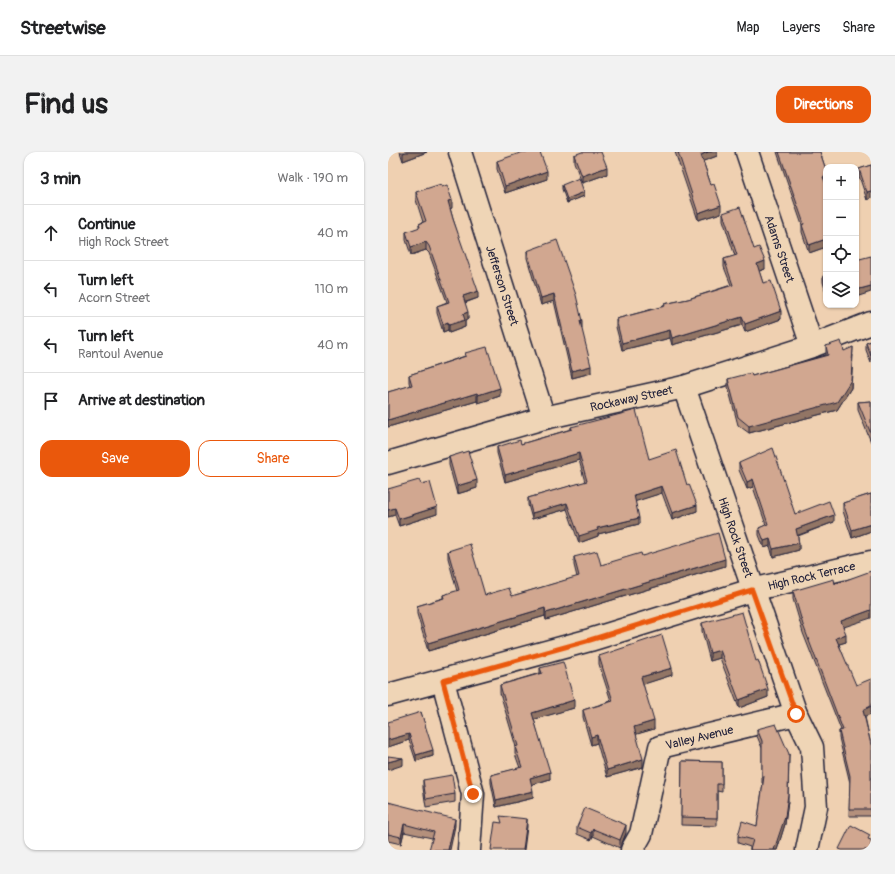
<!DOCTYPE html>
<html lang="en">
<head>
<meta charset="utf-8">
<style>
	:root { --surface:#fff; --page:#f2f2f2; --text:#202124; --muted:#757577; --line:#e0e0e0; --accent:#ea580c }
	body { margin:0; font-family:Pangolin,sans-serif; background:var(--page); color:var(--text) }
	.controls { position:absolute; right:12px; top:12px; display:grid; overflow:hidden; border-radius:8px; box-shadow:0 1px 3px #0004 }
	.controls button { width:36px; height:36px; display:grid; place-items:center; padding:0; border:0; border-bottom:1px solid var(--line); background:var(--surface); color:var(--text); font:20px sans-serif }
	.stop { position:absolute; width:12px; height:12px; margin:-9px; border:3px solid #ea580c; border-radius:50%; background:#fff }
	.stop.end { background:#ea580c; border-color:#fff; box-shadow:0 1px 4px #0008 }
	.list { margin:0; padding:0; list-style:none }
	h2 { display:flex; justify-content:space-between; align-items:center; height:52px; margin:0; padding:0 16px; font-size:17px }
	h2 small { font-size:13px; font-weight:400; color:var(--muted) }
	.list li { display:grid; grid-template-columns:26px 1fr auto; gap:12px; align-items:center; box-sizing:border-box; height:56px; padding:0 16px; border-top:1px solid var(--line) }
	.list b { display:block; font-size:15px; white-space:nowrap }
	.list p { margin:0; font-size:13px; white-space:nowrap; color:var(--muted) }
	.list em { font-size:13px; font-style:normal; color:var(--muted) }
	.actions { display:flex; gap:8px; padding:12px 16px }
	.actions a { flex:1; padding:9px 0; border:1px solid var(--accent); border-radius:12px; text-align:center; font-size:14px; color:var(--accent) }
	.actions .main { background:var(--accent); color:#fff }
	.icon { flex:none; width:22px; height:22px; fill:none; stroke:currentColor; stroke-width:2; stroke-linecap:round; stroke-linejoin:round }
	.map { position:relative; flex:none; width:483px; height:698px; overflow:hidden; border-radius:12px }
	header { display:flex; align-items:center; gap:24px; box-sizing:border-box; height:56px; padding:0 20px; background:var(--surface); border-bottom:1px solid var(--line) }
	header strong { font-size:19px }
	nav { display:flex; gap:22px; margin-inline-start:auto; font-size:14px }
	.intro { display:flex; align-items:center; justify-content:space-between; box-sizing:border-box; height:96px; padding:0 24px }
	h1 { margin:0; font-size:28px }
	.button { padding:10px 18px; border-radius:12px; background:var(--accent); color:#fff; font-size:14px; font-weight:700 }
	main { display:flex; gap:24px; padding:0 24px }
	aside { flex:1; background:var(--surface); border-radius:12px; box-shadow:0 1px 3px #0004 }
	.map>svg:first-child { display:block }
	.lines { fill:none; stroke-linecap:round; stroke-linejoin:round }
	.minor-casing { stroke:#22223b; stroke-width:25 }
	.minor { stroke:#efd5b6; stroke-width:22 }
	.wall { fill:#b4907c; stroke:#22223b }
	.shaded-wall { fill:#927565; stroke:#22223b }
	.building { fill:#d1a790; stroke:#22223b }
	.route { stroke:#ea580c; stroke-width:5 }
	.labels { text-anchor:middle; stroke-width:4; stroke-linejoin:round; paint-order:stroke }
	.street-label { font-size:12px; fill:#22223b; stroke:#efd5b6 }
</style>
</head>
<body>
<header>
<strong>Streetwise</strong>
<nav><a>Map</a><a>Layers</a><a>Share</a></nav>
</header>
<div class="intro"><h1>Find us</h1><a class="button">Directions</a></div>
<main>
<aside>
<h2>3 min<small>Walk · 190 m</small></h2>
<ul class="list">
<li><svg class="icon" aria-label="ahead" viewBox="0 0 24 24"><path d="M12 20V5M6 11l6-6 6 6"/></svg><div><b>Continue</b><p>High Rock Street</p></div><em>40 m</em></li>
<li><svg class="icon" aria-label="left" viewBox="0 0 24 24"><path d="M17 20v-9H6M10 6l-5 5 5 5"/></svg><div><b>Turn left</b><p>Acorn Street</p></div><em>110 m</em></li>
<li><svg class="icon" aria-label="left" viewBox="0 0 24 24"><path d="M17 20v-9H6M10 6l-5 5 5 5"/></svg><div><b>Turn left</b><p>Rantoul Avenue</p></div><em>40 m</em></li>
<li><svg class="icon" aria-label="arrive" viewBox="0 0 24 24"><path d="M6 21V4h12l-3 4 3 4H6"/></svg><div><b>Arrive at destination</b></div></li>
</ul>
<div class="actions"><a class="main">Save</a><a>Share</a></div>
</aside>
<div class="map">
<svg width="483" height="698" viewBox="0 0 483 698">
	<rect width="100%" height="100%" fill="#efd0b1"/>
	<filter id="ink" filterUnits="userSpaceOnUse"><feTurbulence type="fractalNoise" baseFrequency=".025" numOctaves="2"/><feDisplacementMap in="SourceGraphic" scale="8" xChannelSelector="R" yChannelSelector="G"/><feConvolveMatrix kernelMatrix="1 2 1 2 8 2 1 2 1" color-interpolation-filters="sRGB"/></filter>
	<g filter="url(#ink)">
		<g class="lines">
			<defs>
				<g id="minor">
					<path id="s1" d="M72 0 156 266"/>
					<path id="s2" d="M359 0 424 194"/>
					<path id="s3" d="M296 235 408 562 424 595 428 655 419 698"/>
					<path id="s4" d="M0 311 156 266 296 235 424 194 483 171"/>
					<path d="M55 529 85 642 81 698"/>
					<path id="s5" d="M0 543 202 488 364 438 483 410"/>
					<path id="s6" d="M244 698 253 682 272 595 408 562"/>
				</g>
			</defs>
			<use href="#minor" class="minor-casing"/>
			<use href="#minor" class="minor"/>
		</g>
		<path class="wall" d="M12 0H39L15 9Z
			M287 0H329V4L315 9 323 33 333 61 310 68Z
			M389 0H432L438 18V95L421 101 414 80V73Z
			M186 3 219 22 194 31 186 10Z
			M109 9 159 27 117 41 109 17Z
			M483 13 479 48 471 24V17Z
			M174 33 196 44 179 51 174 37Z
			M28 40 64 56H62L65 67 90 146 77 151 80 167 77 169V175L61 181 60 178 55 180 49 161V154L59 150 41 101 38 98 23 103 18 88V80L31 76V72L35 70 28 48Z
			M335 61 366 97 377 117 371 119 375 131 393 167 357 180 354 173 284 193 282 186 234 198 228 175V167L276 154V152L300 147 343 133 336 115V107L347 104 335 68Z
			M139 99 194 176H193L203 221 184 226 166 149 153 153 139 106Z
			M438 123V141L435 130V124Z
			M483 189V211L478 198V191Z
			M438 194 456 199 465 203 463 236 449 258 361 281 350 273 340 235V227L364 224 438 203Z
			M77 201 112 244 90 251 89 249 0 275V240L22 234 21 230V223L77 204Z
			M483 249V290L470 258V250Z
			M183 275 261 307 299 333 309 359 284 368 274 341 247 349 251 372 210 382V384L191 391 179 357 144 367 140 353V346L197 330 191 308 117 330 109 301V295L133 292 183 277Z
			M61 305 89 336 69 342 61 313Z
			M351 311 407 362 446 370 410 384 411 398 385 405 382 394 376 396 371 383V376L378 373 365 335 359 337 351 318Z
			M33 332 49 362 11 374 7 363 0 365V337Z
			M483 342V379L464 386 455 359V351Z
			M60 399 97 443 124 444 189 425 186 413V405L213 413 254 404 337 414 158 468 157 464 40 499 29 462V454L55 446V443L69 439 60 406Z
			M405 439 455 475 458 490 451 492 477 565 483 593V664H461L462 631 451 586V579L453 578 415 481 405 447Z
			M314 471 368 509 380 545 351 556 332 506 322 509 314 479Z
			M211 504 284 523 255 532 266 577 248 582 255 615 219 625 209 591 203 593 195 565V558L223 549 211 512Z
			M152 516 186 556 146 567 162 627 143 633 145 646 108 655 103 631V623L132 616 127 602V595H128L112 541V533L152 521Z
			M33 560 45 604 28 609 21 588 0 595Z
			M369 577 400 649 397 672 389 698H362V695L350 691V684L369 674 375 631H374V596L369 584Z
			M294 609 334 610V640L329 639V674L293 673Z
			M35 628 67 642V650L38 655 35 636Z
			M0 650 67 674 44 686 16 680 13 692 0 689Z
			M189 675 238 681 232 696 205 684 203 688 189 682Z"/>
		<path class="shaded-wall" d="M18 0H39L15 9V1Z
			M320 0H329V4L313 10V3Z
			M219 15V22L194 31V24Z
			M159 19V27L117 41V34Z
			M438 24V32L435 25Z
			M483 39V46L479 48V40Z
			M196 40V44L179 51V47Z
			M64 48V56L60 57V49Z
			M333 53V61L310 68V61Z
			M438 87V95L421 101V93Z
			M38 90V98L23 103V95Z
			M377 109V117L369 120V112Z
			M483 134V140L468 145V138Z
			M90 139V146L75 151V144Z
			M166 142V149L153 153V146Z
			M393 159V167L357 180V172Z
			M80 160V167L77 169V175L61 181V173L75 162Z
			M354 165V173L284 193V186Z
			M192 169H194V176H192Z
			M60 170V178L55 180V172Z
			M282 178V186L234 198V191Z
			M465 195 463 236 449 258 361 281V274Z
			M203 214V221L184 226V219Z
			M112 236V244L90 251V243Z
			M89 241V249L0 275V268Z
			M191 301V308L117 330V323Z
			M365 327V335L359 337V330Z
			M89 328V336L69 342V334Z
			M274 334V341L246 350V343Z
			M179 351V357L144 367V361Z
			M309 353V359L284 368V361Z
			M49 355V362L11 374V367Z
			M7 356V363L0 365V358Z
			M446 363V370L408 384V377Z
			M251 366V372L210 382V384L191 391V384L209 376Z
			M483 372V379L464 386V378Z
			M382 387V394L376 396V389Z
			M411 391V398L385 405V397Z
			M337 407V414L158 468V461Z
			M157 456V464L40 499V491Z
			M483 458V466L453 476V469Z
			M458 482V490L448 493V486Z
			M332 498V506L322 509V501Z
			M284 516V523L253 533V525Z
			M380 537V545L351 556V548Z
			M186 548V556L144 568V561Z
			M483 554V562L475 565V558Z
			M266 569V577L246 583V575Z
			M21 582V588L0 595V588Z
			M209 583V591L203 593V585Z
			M45 598V604L28 609V603Z
			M401 602 400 649 397 672 389 698H386Z
			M15 606V613L0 618V610Z
			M255 607V615L219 625V618Z
			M162 620V627L142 633V626Z
			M145 639V646L108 655V648Z
			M67 667V674L62 698H60Z
			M139 667V675L136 698H135Z
			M16 672V680L13 692V685Z
			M238 673V681L232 696V688Z
			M205 677V684L203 688V681Z"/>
		<path class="building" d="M135 0H152L159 19 117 34 109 9Z
			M194 0H213L219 15 194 24 186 3Z
			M290 0H320L313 3 323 33 326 32 333 53 310 61Z
			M391 0H432L438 18V24L435 25 438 32V87L421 93 414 73 416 72Z
			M483 13V39L479 40 471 17Z
			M191 26 196 40 179 47 174 33Z
			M53 32 54 35 59 33 64 48 60 49 65 67 90 139 75 144 80 160 75 162 77 168 61 173 60 170 55 172 49 154 61 150 41 94 38 90 23 95 18 80 32 75 31 72 38 69 28 40Z
			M352 55 366 97 371 95 377 109 369 112 375 131 383 129 393 159 357 172 354 165 284 186 282 178 234 191 228 167 277 154 276 152 300 147 345 133 336 107 349 103 335 61Z
			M169 88 188 143 194 169H192L203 214 184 219 166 142 153 146 139 99Z
			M483 104V134L468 138V108Z
			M438 123V134L435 124Z
			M453 189 456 199 465 195 463 228 449 250 361 274 350 265 340 227 363 221 364 224 440 203 438 194Z
			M483 189V204L478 191Z
			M99 195 112 236 90 243 89 241 0 268V240L24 233 21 223 78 204 77 201Z
			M483 249V282L470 250Z
			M248 258 261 307 288 298 299 333 301 332 309 353 284 361 274 334 246 343 251 366 209 376 210 378 191 384 179 351 144 361 140 346 199 329 191 301 117 323 109 295 132 288 133 292 184 277 183 275Z
			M385 296 407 362 441 349 446 363 408 377 411 391 385 397 382 387 376 389 371 376 380 372 365 327 359 330 351 311Z
			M80 299 89 328 69 334 61 305Z
			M31 328 33 332 42 330 49 355 11 367 7 356 0 358V337Z
			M483 342V372L464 378 455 351Z
			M330 381 337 407 158 461 157 456 40 491 29 454 56 446 55 443 71 438 60 399 82 392 97 443 121 436 124 444 191 424 186 405 209 399 213 413 253 401 254 404Z
			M483 419V458L453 469 458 482 448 486 468 533 483 527V554L475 558 483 593V657H461L462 624 451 579 455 578 415 473 405 439 446 427 447 432Z
			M354 460 368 509 370 508 380 537 351 548 332 498 322 501 314 471Z
			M274 483 284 516 253 525 266 569 246 575 255 607 219 618 209 583 203 585 195 558 225 549 211 504Z
			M175 510 186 548 144 561 162 620 142 626 145 639 108 648 103 623 134 615 127 595 130 594 112 533 154 521 152 516Z
			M33 560 45 598 28 603 21 582 0 588V570Z
			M388 572 401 602 400 642 397 665 386 698H362L365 688 350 684 354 669 369 674 376 624H374V589L369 577Z
			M0 604 15 606 0 610Z
			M294 609 334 610V632H329V666L293 665Z
			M64 623 67 642 38 647 35 628Z
			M0 650 67 667 60 698H41L46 680 16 672 13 685 0 682Z
			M197 656 238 673 232 688 205 677 203 681 189 675Z
			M112 664 139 667 135 698H103L107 670 114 671Z
			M463 673 482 683 480 687 483 688V698H454L451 697Z"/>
	</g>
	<g class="lines" filter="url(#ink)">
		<path class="route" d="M85 642 55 529 202 488 364 438 408 562"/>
	</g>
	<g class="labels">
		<g class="street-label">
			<text dy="4" stroke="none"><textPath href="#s2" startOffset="102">Adams Street</textPath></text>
			<text dy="4" stroke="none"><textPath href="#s1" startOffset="140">Jefferson Street</textPath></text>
			<text dy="4" stroke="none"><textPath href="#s4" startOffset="252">Rockaway Street</textPath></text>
			<text dy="4" stroke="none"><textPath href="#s3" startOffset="159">High Rock Street</textPath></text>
			<text dy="4" stroke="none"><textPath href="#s5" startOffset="440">High Rock Terrace</textPath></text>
			<text dy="4" stroke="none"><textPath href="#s6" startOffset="148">Valley Avenue</textPath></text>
		</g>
	</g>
</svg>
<div class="controls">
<button>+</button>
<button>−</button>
<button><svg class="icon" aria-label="locate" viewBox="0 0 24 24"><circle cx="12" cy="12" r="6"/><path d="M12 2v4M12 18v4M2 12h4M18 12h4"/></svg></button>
<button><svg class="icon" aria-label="layers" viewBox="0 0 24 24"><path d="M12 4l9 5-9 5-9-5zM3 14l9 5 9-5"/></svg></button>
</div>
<div class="stop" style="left:408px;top:562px"></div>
<div class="stop end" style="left:85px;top:642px"></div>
</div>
</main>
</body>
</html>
